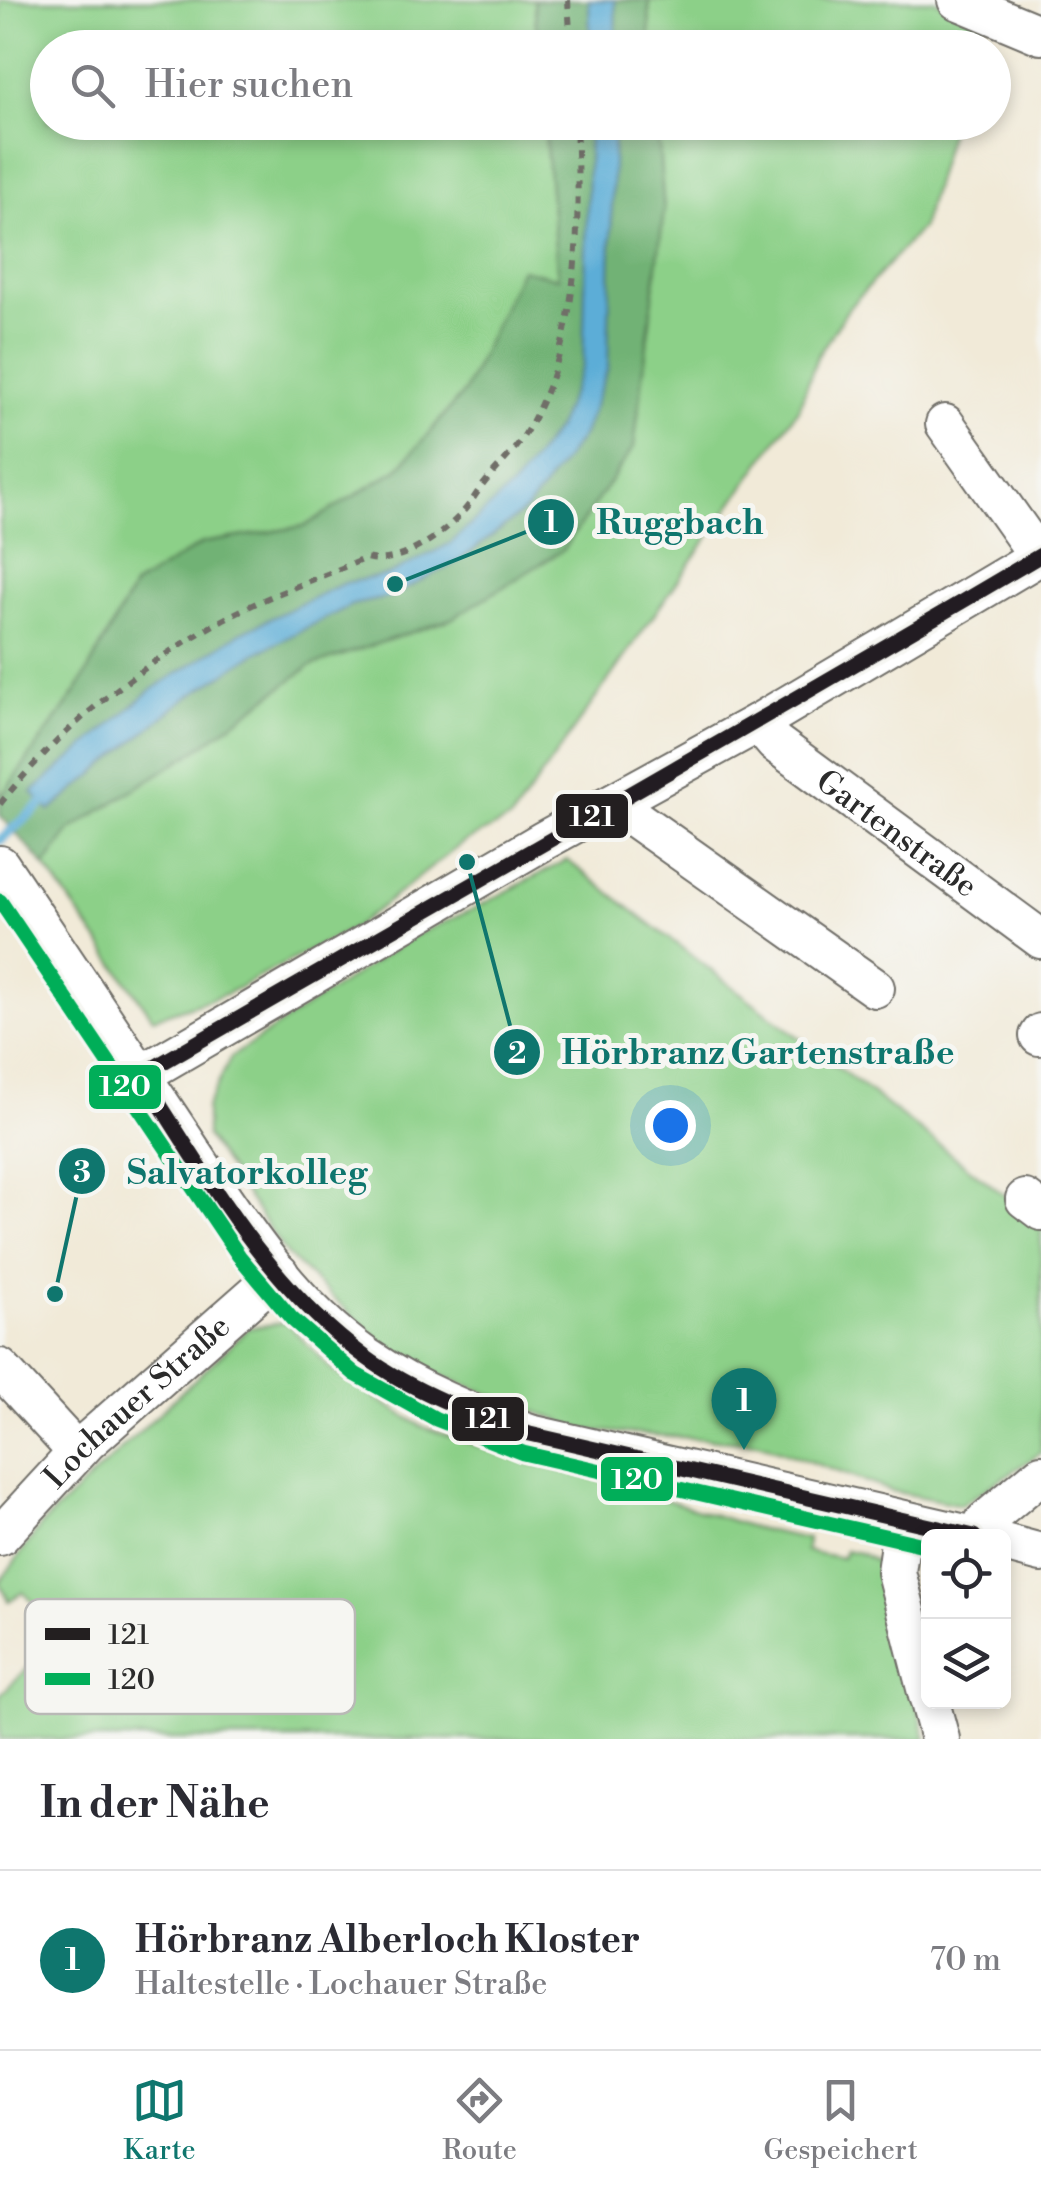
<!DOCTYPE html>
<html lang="de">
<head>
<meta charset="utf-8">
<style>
	:root { --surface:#fff; --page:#f7f7f7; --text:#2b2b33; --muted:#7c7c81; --line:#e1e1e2; --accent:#0f766e }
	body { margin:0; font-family:"Libre Bodoni",serif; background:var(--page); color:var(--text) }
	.controls { position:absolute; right:30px; bottom:30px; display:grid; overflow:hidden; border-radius:15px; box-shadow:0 5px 15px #0003 }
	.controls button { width:90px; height:90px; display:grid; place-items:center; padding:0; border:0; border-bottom:2px solid var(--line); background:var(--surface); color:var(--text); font:50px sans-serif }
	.you { position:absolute; left:670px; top:1125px; width:35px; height:35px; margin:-25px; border:8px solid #fff; border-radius:50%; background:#1a73e8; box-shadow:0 0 0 15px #1a73e833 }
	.badge { display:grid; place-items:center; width:65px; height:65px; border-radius:50%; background:var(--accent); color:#fff; font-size:32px; font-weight:700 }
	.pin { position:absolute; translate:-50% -82px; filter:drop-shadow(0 2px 5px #0008) }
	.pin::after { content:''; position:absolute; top:52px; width:35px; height:30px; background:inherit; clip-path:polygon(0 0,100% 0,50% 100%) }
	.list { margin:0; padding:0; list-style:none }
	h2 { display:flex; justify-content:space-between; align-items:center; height:130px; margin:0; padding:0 40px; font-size:42px }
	h2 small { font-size:32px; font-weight:400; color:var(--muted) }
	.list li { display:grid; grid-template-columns:65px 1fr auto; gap:30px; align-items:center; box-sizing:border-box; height:180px; padding:0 40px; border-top:2px solid var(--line) }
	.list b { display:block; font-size:38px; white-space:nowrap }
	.list p { margin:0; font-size:32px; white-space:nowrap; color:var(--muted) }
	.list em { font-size:32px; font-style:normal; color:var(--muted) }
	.icon { flex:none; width:55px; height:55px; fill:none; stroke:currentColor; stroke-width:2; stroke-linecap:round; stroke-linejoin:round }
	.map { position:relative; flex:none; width:1041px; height:1739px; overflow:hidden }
	.search { position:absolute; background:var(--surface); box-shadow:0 5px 15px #0003; left:30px; right:30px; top:30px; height:110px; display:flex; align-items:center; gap:25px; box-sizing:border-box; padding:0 35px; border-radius:55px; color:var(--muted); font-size:38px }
	.sheet { height:310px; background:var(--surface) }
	nav { display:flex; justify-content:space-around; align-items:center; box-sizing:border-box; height:140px; border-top:2px solid var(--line); background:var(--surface); font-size:28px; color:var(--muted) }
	nav a { display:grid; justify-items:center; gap:5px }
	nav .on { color:var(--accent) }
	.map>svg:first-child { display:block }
	.green { fill:#8cd088; stroke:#5c7e5a; stroke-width:2.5 }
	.forest { fill:#71b274; stroke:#4e6e50; stroke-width:2.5 }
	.water { fill:#5cadd7; stroke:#446c81; stroke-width:2.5 }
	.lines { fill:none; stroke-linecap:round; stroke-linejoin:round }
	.stream { stroke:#5cadd7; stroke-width:10 }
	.minor-casing { stroke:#706e68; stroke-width:42 }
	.path { stroke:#706e68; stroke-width:6; stroke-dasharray:8 8; stroke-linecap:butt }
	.minor { stroke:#fff; stroke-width:38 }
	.bus-1-casing { stroke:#f6f6f2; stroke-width:22 }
	.bus-2-casing { stroke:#f6f6f2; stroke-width:22 }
	.bus-1 { stroke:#231f20; stroke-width:15 }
	.bus-2 { stroke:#01ae59; stroke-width:15 }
	.labels { text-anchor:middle; stroke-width:10; stroke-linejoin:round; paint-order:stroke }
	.street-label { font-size:32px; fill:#2b2b2b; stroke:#f6f6f2 }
	.key { fill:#f6f6f2; stroke:#b9b9b6; stroke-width:2.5 }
	.key-label { font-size:28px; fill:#2b2b2b }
	.leader { fill:none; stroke:#0f766e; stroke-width:4 }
	.callout-dot { fill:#0f766e; stroke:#f6f6f2; stroke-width:4 }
	.mark-label { font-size:30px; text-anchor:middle; font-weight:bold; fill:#fff }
	.callout-label { font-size:35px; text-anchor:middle; font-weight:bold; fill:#0f766e; stroke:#f6f6f2; stroke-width:10; stroke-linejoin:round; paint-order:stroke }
	.line-badge { stroke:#f6f6f2; stroke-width:4 }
	.badge-label { font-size:28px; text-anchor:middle; font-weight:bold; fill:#fff }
</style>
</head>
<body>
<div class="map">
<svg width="1041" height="1739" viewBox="0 0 1041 1739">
	<rect width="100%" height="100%" fill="#f6f6f2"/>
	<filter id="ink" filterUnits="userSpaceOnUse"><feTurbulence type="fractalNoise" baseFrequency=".01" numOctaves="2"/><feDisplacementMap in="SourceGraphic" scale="20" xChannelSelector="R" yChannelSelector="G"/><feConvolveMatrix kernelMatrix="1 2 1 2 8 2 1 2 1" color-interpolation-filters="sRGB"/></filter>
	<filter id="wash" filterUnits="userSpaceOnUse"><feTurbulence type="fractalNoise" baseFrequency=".0048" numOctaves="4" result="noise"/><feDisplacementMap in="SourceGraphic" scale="40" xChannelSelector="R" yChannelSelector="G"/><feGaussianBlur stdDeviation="2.25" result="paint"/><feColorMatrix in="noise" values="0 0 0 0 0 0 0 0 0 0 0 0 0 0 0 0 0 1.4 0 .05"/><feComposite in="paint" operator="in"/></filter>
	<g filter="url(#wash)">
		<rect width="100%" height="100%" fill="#f1ead8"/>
		<path class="green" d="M0 0H534L538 47 48 48V122L544 123 558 279 521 270 464 392 398 469 305 526 203 543 134 586 78 689 0 798Z
			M649 0H935L982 21 974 47H650Z
			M657 123H952L922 227 848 309 817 357 799 408 511 819 464 842 355 927 226 994 153 1018 45 866 70 830 199 748 310 666 451 619 664 211Z
			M567 860 1041 1223V1453L961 1505 891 1491 758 1443 584 1430 400 1360 287 1255 206 1136V1108L231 1057 415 935 469 911Z
			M286 1322 333 1371 421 1426 521 1461 617 1484 755 1528 807 1539 806 1551 842 1558 845 1550 860 1553 883 1566 926 1739H0V1695L64 1632 23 1592 9 1601 0 1582 42 1524 249 1328Z"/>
		<path class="forest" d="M534 0H649L650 47H538Z
			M544 123H657L664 211 634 447 563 550 451 619 310 666 199 748 70 830 45 866 0 815V798L78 689 134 586 203 543 305 526 398 469 464 392 521 269 558 278Z"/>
		<path class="water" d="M589 0H615L616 47H590Z
			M589 123H614L608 368 583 435 527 509 459 561 390 597 352 605 253 655 182 701 50 811 32 792 150 691 240 633 344 583 388 575 451 543 516 483 557 428 583 365Z"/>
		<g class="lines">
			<path class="stream" d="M0 840 52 795"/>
		</g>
	</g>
	<g filter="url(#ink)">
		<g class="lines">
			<defs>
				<g id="minor">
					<path d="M957 0 1041 35"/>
					<path d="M945 424 1039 557"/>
					<path id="s1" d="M758 723 775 743 1041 939"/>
					<path d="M613 803 875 988"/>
					<path d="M0 865C55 947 110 1029 165 1111 223 1197 279 1296 366 1357 417 1392 471 1414 530 1434L974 1536"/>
					<path d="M1039 1036 1041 1033"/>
					<path d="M141 1075 543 841 758 723 1041 555"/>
					<path d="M1025 1199 1041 1211"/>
					<path d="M0 1368 77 1452"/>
					<path d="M903 1522 896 1572 928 1696"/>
					<path id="s2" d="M0 1536 87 1442 279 1273"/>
					<path d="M979 1536 984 1522 1041 1474"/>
					<path d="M1004 1543 1041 1553"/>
					<path d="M930 1702 940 1739"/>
				</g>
			</defs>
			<use href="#minor" class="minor-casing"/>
			<path class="path" d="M568 0 571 48
				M0 804C61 727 139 666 224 619 269 595 319 578 366 558 401 568 454 528 473 499 487 476 510 458 525 434 581 342 580 226 576 122"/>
			<use href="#minor" class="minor"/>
			<defs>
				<path id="bus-1" d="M141 1075C441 901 743 732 1041 555
					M141 1075C206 1175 266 1284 364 1356 413 1392 473 1414 530 1434L974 1536"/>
				<path id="bus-2" d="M0 901 239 1256 292 1319 355 1374 436 1419 523 1453 928 1546"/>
			</defs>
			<use href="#bus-1" class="bus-1-casing"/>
			<use href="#bus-2" class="bus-2-casing"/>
			<use href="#bus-1" class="bus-1"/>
			<use href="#bus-2" class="bus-2"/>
		</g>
	</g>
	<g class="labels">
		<g class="street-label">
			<text dy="11" stroke="none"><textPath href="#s1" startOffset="178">Gartenstraße</textPath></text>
			<text dy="11" stroke="none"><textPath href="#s2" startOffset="192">Lochauer Straße</textPath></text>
		</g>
	</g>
	<rect x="25" y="1599" width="330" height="115" rx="15" class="key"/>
	<rect x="45" y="1628" width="45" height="12" fill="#231f20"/>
	<rect x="45" y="1673" width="45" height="12" fill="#01ae59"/>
	<g class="key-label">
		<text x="108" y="1644">121</text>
		<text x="108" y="1689">120</text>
	</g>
	<path class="leader" d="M395 584L551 522M467 862L517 1052M55 1294L82 1171"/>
	<g class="callout-dot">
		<circle cx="395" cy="584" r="10"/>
		<circle cx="467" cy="862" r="10"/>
		<circle cx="55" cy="1294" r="10"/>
		<circle cx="551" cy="522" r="25"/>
		<circle cx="517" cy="1052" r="25"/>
		<circle cx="82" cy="1171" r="25"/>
	</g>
	<g class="mark-label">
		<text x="551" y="532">1</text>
		<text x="517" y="1063">2</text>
		<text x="82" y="1182">3</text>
	</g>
	<g class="callout-label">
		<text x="680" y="534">Ruggbach</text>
		<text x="758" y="1064">Hörbranz Gartenstraße</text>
		<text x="247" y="1184">Salvatorkolleg</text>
	</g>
	<g class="line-badge">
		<rect x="554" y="792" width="76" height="48" rx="10" fill="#231f20"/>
		<rect x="87" y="1063" width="76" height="48" rx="10" fill="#01ae59"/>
		<rect x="450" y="1395" width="76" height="48" rx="10" fill="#231f20"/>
		<rect x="599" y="1455" width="76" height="48" rx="10" fill="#01ae59"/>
	</g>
	<g class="badge-label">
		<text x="592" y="826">121</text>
		<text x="125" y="1096">120</text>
		<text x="488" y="1428">121</text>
		<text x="637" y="1489">120</text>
	</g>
</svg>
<div class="controls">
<button><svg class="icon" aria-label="locate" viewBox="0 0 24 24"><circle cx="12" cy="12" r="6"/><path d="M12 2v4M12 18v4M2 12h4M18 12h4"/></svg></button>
<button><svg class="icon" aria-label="layers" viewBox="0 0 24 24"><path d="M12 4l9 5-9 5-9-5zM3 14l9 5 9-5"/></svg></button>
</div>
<div class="you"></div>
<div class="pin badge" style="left:744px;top:1450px">1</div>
<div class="search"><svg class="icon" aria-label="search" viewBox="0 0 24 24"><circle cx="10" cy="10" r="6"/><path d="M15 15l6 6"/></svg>Hier suchen</div>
</div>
<section class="sheet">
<h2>In der Nähe<small></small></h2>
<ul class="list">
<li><span class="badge">1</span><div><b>Hörbranz Alberloch Kloster</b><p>Haltestelle · Lochauer Straße</p></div><em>70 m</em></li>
</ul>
</section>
<nav>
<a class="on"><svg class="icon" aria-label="map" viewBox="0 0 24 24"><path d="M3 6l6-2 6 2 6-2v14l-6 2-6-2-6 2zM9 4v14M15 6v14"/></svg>Karte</a>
<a><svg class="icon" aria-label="directions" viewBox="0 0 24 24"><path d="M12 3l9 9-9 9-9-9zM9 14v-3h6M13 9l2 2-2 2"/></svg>Route</a>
<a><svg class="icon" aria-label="saved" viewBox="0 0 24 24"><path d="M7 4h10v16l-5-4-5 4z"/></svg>Gespeichert</a>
</nav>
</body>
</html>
